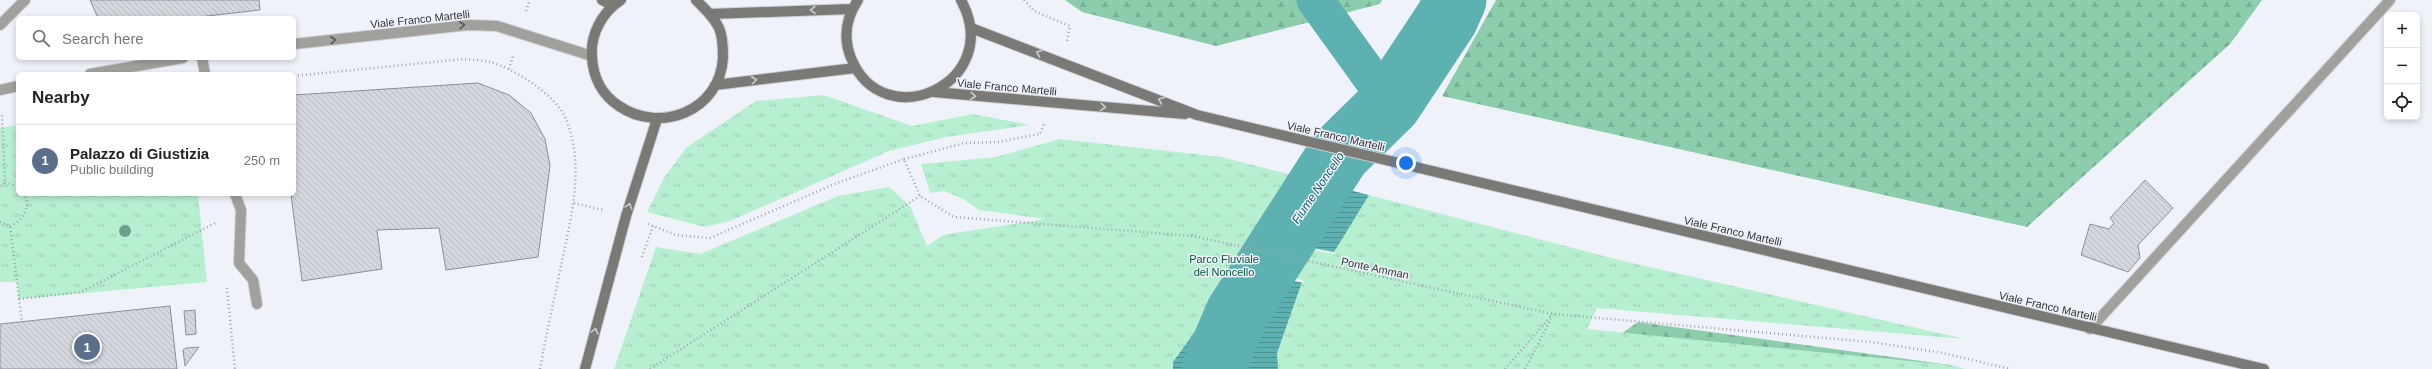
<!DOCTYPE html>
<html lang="en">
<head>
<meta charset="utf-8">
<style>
	:root { --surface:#fff; --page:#f2f2f2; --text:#222; --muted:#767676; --line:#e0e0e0; --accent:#886300 }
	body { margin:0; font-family:Helvetica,sans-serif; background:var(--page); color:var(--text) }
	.controls { position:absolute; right:12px; top:12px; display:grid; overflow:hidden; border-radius:6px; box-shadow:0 2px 6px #0003 }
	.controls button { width:36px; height:36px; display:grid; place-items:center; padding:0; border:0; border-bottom:1px solid var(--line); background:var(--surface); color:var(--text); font:20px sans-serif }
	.you { position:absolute; left:1406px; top:163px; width:14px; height:14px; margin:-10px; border:3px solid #fff; border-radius:50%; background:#1a73e8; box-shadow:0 0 0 6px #1a73e833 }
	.badge { display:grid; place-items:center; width:26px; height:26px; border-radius:50%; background:var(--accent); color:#fff; font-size:13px; font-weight:700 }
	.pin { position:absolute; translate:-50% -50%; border:2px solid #fff; box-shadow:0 1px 4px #0006 }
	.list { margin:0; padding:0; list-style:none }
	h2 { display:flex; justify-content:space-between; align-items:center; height:52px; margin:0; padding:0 16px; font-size:17px }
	h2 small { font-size:13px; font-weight:400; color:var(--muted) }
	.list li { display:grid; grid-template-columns:26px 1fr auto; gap:12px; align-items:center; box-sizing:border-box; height:72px; padding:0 16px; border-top:1px solid var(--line) }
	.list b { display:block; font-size:15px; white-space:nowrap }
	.list p { margin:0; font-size:13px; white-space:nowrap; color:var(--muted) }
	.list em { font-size:13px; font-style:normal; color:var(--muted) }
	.icon { flex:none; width:22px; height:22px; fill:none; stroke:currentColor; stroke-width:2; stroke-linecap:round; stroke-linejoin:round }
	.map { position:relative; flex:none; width:2432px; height:369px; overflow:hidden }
	.search { position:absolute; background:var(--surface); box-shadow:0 2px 6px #0003; left:16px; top:16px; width:280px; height:44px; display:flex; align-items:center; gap:10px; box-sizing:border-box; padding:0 14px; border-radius:6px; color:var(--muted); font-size:15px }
	.panel { position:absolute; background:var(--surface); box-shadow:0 2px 6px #0003; left:16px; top:72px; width:280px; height:124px; border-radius:6px }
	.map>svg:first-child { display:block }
	.forest { fill:url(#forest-firs) }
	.park { fill:url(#park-tufts) }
	.water { fill:url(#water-rules) }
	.pier { fill:#eff3f9 }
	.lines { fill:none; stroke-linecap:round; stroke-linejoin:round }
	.canal { stroke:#5db1b1; stroke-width:37 }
	.river { stroke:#5db1b1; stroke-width:63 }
	.building { fill:url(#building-back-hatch); stroke:#8c8f95 }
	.lane-casing { stroke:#cdd0d6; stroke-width:12 }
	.street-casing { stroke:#cdd0d6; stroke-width:12 }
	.secondary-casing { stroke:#cdd0d6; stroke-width:12 }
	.path { stroke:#a1a4a9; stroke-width:2.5; stroke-dasharray:1 3; stroke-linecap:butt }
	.lane { stroke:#a2a09d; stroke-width:10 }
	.street { stroke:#a2a09d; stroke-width:10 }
	.secondary { stroke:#7b7975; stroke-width:10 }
	.tree { fill:#6d9e90 }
	.oneway { stroke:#ccced1 }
	.oneway2 { stroke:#595859 }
	.labels { text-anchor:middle; stroke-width:3; stroke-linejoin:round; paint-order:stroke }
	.street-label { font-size:11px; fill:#313235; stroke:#eff3f9 }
	.park-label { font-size:11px; fill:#02593a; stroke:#eff3f9 }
	.water-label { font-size:12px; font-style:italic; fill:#0d5859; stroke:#eff3f9 }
</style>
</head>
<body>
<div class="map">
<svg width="2432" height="369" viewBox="0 0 2432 369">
	<defs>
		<pattern id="forest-firs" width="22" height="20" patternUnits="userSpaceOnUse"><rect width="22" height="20" fill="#8ccdac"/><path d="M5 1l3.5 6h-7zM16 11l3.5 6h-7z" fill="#79b095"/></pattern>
		<pattern id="park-tufts" width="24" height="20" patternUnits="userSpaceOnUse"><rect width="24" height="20" fill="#b7efd1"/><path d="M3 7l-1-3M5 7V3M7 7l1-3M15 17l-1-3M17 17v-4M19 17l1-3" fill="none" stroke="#9ecdb4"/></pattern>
		<pattern id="water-rules" width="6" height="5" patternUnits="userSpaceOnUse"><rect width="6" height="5" fill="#5db1b1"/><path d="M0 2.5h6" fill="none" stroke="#4d9191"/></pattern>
		<pattern id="building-back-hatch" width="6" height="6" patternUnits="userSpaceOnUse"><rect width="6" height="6" fill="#d4d8de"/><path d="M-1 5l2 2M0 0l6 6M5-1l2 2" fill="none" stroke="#b6babf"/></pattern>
	</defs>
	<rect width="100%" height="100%" fill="#eff3f9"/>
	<path class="forest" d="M1065 0H1382L1380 4 1216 46 1082 12Z
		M1496 0H2262L2230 44 2027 227 1442 96Z
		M1638 322 1950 365 1962 369H1571Z"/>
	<path class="park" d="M824 95 912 126 973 114 1030 125 946 137 889 151 730 221 705 227 647 212 665 176 687 147 756 101Z
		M18 125V194H198L207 282 19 299 17 282H0V128Z
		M1060 139 1222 157 1619 260 1965 339 1597 308 1587 329 1950 365 1965 369H614L656 247 700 254 838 196 889 187 910 206 927 246 943 235 1045 219 979 210 965 200 945 191 930 193 921 164 996 157Z"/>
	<path class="water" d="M1311 180 1369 195 1334 252 1257 237Z
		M1239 271 1302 282 1277 353 1278 369H1173V362Z"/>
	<path class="pier" d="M1312 179 1369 193 1371 195 1309 180Z
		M1255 237 1336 253 1334 254 1256 239Z
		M1239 269 1303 280 1304 283 1236 270Z"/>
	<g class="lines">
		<path class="canal" d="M1315 0 1390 104"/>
		<path class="river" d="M1213 369 1237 313 1339 154 1390 104 1447 18 1455 0"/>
	</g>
	<path class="building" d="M90 0H259L260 10 190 18H98Z
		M478 83 509 95 531 113 545 139 550 166 538 257 446 270 439 228 377 230 382 269 302 281 291 194H294V95Z
		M2145 180 2173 208 2138 245 2140 258 2128 272 2081 255 2090 224 2109 229 2114 223 2110 218Z
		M170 306 177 369H0V324Z
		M195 310 196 334 186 335 184 311Z
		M199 347 185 366 183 350 186 348Z"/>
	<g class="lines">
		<defs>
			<path id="lane" d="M202 58 205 74
				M235 194 241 210 239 263 253 280 257 304
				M2090 329 2390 0"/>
			<path id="street" d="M0 25 25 0
				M294 44 468 25 497 26 592 56
				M90 74 183 58
				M0 90 18 86"/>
			<path id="secondary" d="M602 0 612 5
				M621 0C602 12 590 35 592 57 593 77 602 95 619 106 660 134 720 111 723 58 723 48 723 37 719 28 714 17 705 9 696 0
				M858 0C846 18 843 38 851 58 883 138 1006 83 961 0
				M710 14 852 9
				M971 28 1197 115 2264 369
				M715 85 855 68
				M934 92 1185 114
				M585 369 626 216 657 119"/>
		</defs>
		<use href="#lane" class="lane-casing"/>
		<use href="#street" class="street-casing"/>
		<use href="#secondary" class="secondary-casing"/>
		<path class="path" d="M1024 0 1034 11 1070 26 1067 41
			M526 11 530 0
			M509 69 513 56
			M294 76 463 59C472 60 482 60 490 62 514 68 557 96 566 119 586 168 570 221 560 271 553 304 546 336 540 369
			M904 159 965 143 998 142 1040 134 1044 124
			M5 182 18 187
			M0 186 5 182 2 114
			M574 203 603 210
			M0 222 10 226 22 322
			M648 224 676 235 710 238 837 183 904 159 920 196 954 217 1193 236 1553 314 1871 342 1943 353 2010 369
			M10 226C22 222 32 206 24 194
			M642 257 653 226
			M227 288 235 369
			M19 299 81 292 217 222
			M650 369 920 196
			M1505 369 1552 315
			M1525 369 1551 319"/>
		<use href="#lane" class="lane"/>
		<use href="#street" class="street"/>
		<use href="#secondary" class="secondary"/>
	</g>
	<circle class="tree" cx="125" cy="231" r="6"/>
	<defs><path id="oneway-chevron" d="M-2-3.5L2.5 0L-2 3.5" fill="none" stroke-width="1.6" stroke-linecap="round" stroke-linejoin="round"/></defs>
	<g class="oneway">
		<use href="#oneway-chevron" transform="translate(813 10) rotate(178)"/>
		<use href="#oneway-chevron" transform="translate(1039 53) rotate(-159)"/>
		<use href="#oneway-chevron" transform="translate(754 80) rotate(-7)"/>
		<use href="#oneway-chevron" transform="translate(973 96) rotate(5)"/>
		<use href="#oneway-chevron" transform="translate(1161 100) rotate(-159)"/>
		<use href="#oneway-chevron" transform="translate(1103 107) rotate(5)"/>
		<use href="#oneway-chevron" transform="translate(629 206) rotate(-73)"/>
		<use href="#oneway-chevron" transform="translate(595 331) rotate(-75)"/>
	</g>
	<g class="oneway2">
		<use href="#oneway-chevron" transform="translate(462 25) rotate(-6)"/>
		<use href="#oneway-chevron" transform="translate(333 40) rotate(-6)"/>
	</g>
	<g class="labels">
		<g class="street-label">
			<text transform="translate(420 19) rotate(-6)" y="4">Viale Franco Martelli</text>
			<text transform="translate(1007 87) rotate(5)" y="4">Viale Franco Martelli</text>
			<text transform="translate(1336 136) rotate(13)" y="4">Viale Franco Martelli</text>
			<text transform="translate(1733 231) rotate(13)" y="4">Viale Franco Martelli</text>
			<text transform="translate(1375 268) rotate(12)" y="4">Ponte Amman</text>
			<text transform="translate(2048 306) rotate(13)" y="4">Viale Franco Martelli</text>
		</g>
		<g class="park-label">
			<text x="1224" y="263">Parco Fluviale<tspan x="1224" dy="13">del Noncello</tspan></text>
		</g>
		<g class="water-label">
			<text transform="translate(1318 188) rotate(-56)" y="4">Fiume Noncello</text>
		</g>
	</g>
</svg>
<div class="controls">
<button>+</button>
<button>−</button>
<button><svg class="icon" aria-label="locate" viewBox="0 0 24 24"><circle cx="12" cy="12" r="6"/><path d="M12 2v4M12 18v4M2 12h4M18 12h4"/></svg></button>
</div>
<div class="you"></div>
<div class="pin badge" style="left:87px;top:347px;background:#5c6f8a">1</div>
<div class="search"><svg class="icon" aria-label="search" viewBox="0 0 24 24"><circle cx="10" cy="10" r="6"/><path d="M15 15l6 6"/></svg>Search here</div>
<section class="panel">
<h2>Nearby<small></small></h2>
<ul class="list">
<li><span class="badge" style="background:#5c6f8a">1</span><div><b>Palazzo di Giustizia</b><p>Public building</p></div><em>250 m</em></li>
</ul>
</section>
</div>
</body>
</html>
